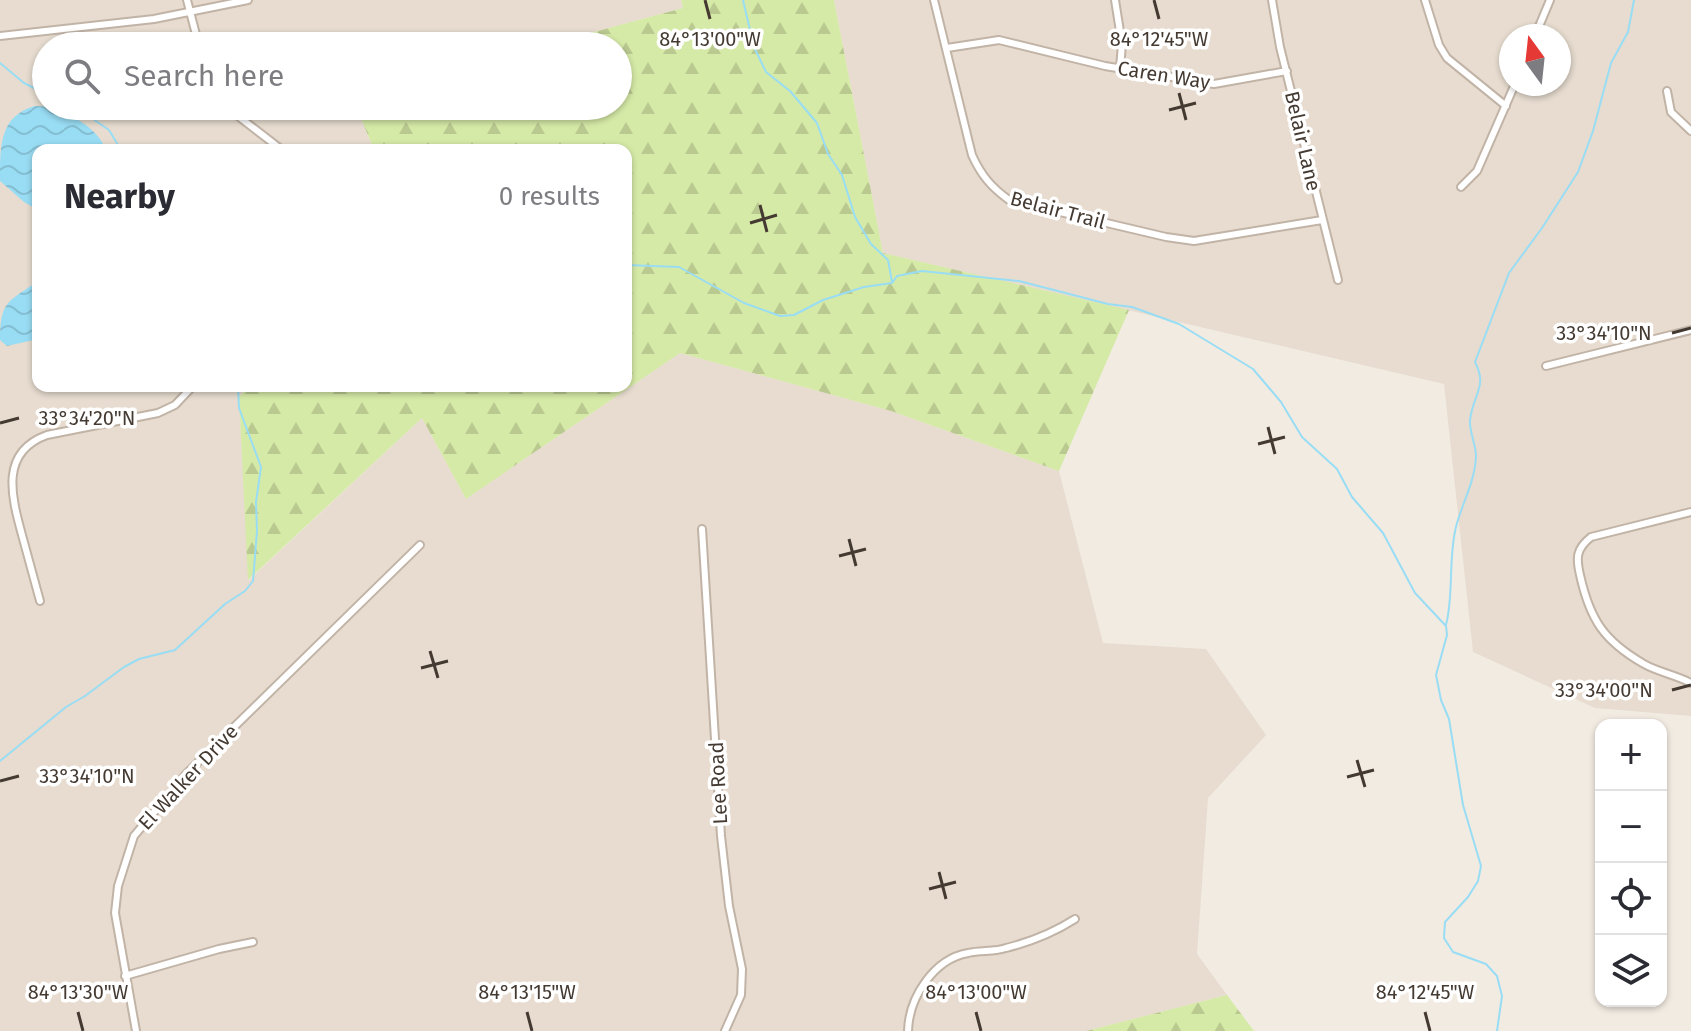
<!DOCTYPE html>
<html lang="en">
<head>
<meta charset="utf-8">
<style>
	:root { --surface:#fff; --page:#f2f2f3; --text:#2b2b33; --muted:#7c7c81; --line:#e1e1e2 }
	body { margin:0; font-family:"Fira Sans",sans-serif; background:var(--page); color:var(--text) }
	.controls { position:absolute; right:24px; bottom:24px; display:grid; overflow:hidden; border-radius:16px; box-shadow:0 2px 6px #0004 }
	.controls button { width:72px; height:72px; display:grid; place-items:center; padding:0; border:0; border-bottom:2px solid var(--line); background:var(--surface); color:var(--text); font:40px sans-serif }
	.compass { position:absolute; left:1499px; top:24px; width:72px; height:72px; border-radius:50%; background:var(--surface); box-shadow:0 2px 6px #0004; rotate:345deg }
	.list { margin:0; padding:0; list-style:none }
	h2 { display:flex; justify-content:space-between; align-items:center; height:104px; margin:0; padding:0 32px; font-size:34px }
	h2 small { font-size:26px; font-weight:400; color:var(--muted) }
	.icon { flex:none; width:44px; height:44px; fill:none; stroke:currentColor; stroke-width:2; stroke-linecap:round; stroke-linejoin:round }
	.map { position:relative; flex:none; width:1691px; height:1031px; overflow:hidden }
	.search { position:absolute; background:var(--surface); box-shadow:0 2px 6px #0004; left:32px; top:32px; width:600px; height:88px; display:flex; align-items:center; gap:20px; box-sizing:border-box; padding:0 28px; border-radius:44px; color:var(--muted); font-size:30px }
	.panel { position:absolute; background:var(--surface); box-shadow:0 2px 6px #0004; left:32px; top:144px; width:600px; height:248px; border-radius:16px }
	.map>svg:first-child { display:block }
	.residential { fill:#e7dccf; fill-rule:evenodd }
	.forest { fill:url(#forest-firs) }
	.water { fill:url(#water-waves) }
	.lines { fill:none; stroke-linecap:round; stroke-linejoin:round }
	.stream { stroke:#99ddf4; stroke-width:2 }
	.minor-casing { stroke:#c1b4a7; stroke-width:10 }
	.minor { stroke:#fff; stroke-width:6 }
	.ticks { fill:none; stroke:#443a32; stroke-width:3 }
	.labels { text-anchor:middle; stroke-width:7; stroke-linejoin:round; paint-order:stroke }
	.street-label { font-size:20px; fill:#443a32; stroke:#fff }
	.ticks-label { font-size:20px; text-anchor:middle; fill:#443a32; stroke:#fff; stroke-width:7; stroke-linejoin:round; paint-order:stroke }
</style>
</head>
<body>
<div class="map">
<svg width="1691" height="1031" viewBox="0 0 1691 1031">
	<defs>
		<pattern id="forest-firs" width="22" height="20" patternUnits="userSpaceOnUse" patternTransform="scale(2)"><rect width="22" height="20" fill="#d6eaa7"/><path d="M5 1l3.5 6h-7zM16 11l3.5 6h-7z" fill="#b9c990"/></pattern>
		<pattern id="water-waves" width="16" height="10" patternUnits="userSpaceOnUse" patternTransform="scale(2)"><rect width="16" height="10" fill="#99ddf4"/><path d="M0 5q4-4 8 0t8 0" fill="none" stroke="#85bed2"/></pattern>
	</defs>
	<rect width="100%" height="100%" fill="#f2ebe2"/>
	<path class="residential" d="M0 0H681L683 8 542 46H46V106H356L374 150H38V386H249L239 397 249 580 422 418 466 499 680 353 891 411 1059 471 1103 643 1206 649 1266 735 1208 798 1197 954 1227 995 1086 1031H0Z
		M834 0H1691V716L1595 708 1473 652 1444 384 883 253ZM1511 36H1559V84H1511Z"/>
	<path class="forest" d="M681 0H834L883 253 1129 310 1059 471 891 411 680 353 466 499 422 418 248 580 239 397 249 386H626V150H374L356 106H618V46H542L683 8Z
		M1227 995 1254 1031H1086Z"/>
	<path class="water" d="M35 106C59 105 98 126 106 150H38V210L24 202 0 181C0 144 0 116 35 106Z
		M38 281V339L7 346 0 340C0 301 8 302 38 281Z"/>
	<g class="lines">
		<path class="stream" d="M743 0 754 47 766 72 790 91 817 123 828 154 842 175 855 217 871 244 888 260 892 282
			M0 63 24 83 46 94
			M74 106 109 130 121 150
			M626 265 679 267 744 303 780 316 794 315 823 300 864 287 892 283 897 276 922 271 1019 281 1108 304 1132 307 1179 324 1253 369 1281 402 1302 437 1337 469 1352 497 1383 533 1415 593 1446 626 1447 635 1436 675 1441 700 1449 719 1463 805 1481 866 1478 881 1468 897 1445 922 1444 938 1453 952 1486 964 1497 976 1502 996 1497 1031
			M1446 625C1454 595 1448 558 1456 527 1462 503 1475 482 1476 456 1476 444 1469 432 1470 420 1473 394 1488 387 1475 362L1509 273 1542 228 1578 172 1593 131 1611 63 1628 32 1634 0
			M0 761 66 707 85 696 124 667 139 659 175 650 225 604 245 591 253 581 257 531 256 502 261 467 239 408 238 386"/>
		<defs>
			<path id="minor" d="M187 0 199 46
				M934 0 972 155C981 175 991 187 1009 200L1166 237 1194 241 1322 220
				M1115 0 1122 44 1120 68
				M1272 0 1280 47 1338 280
				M1425 0 1439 45 1447 58 1506 106
				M0 36 154 19 248 0
				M1535 36 1550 0
				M947 48 999 40 1105 66 1214 84 1287 71
				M1667 91 1671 112 1691 131
				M225 106 282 150
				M1461 187 1477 171 1515 84
				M1546 366 1691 330
				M1691 512 1591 537C1576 549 1576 558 1580 575 1590 620 1604 641 1644 664 1658 672 1676 675 1691 683
				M702 529 721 836 729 906 742 969 741 995 725 1031
				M40 601C34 579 28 557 22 535 11 495 0 452 47 435L158 413 175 405 193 386
				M125 976 219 949 253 942
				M136 1031 115 913 118 886 134 836 187 773 420 545
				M908 1031C909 997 934 959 968 953 981 950 994 952 1006 948 1030 942 1053 933 1075 919"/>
		</defs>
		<use href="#minor" class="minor-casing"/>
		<use href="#minor" class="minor"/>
	</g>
	<path class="ticks" d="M705 0 710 19M1154 0 1159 19M1179 93 1186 120M1169 110 1196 103M760 205 767 232M750 223 777 215M1672 333 1691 328M0 423 19 418M1268 427 1275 454M1258 444 1285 437M849 539 856 566M839 556 866 549M430 651 438 678M421 668 448 661M1672 690 1691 685M1357 760 1365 787M1347 777 1374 770M0 781 19 776M939 872 946 899M929 889 956 882M78 1012 83 1031M527 1012 532 1031M976 1012 981 1031M1425 1012 1430 1031"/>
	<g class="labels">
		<g class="street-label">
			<text transform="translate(1164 75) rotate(9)" y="7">Caren Way</text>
			<text transform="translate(1303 141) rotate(77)" y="7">Belair Lane</text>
			<text transform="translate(1058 210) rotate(15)" y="7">Belair Trail</text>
			<text transform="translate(188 777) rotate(-47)" y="7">El Walker Drive</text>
			<text transform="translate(718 783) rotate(-93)" y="7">Lee Road</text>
		</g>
	</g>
	<g class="ticks-label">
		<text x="710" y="46">84°13'00"W</text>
		<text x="1159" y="46">84°12'45"W</text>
		<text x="1604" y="340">33°34'10"N</text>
		<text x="87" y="425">33°34'20"N</text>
		<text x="1604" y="697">33°34'00"N</text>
		<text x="87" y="783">33°34'10"N</text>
		<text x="78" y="999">84°13'30"W</text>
		<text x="527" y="999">84°13'15"W</text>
		<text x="976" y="999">84°13'00"W</text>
		<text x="1425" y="999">84°12'45"W</text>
	</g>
</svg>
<div class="controls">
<button>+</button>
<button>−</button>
<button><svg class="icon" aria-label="locate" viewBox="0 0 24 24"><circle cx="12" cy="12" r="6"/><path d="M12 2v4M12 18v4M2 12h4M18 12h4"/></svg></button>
<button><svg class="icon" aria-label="layers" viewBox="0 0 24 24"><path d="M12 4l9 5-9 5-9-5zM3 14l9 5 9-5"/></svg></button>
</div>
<svg class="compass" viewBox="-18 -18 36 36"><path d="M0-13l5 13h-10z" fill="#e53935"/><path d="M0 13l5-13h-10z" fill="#7c7c81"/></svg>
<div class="search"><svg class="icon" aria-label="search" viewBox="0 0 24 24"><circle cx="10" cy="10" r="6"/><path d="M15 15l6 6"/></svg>Search here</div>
<section class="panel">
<h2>Nearby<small>0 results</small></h2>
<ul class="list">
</ul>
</section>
</div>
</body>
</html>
